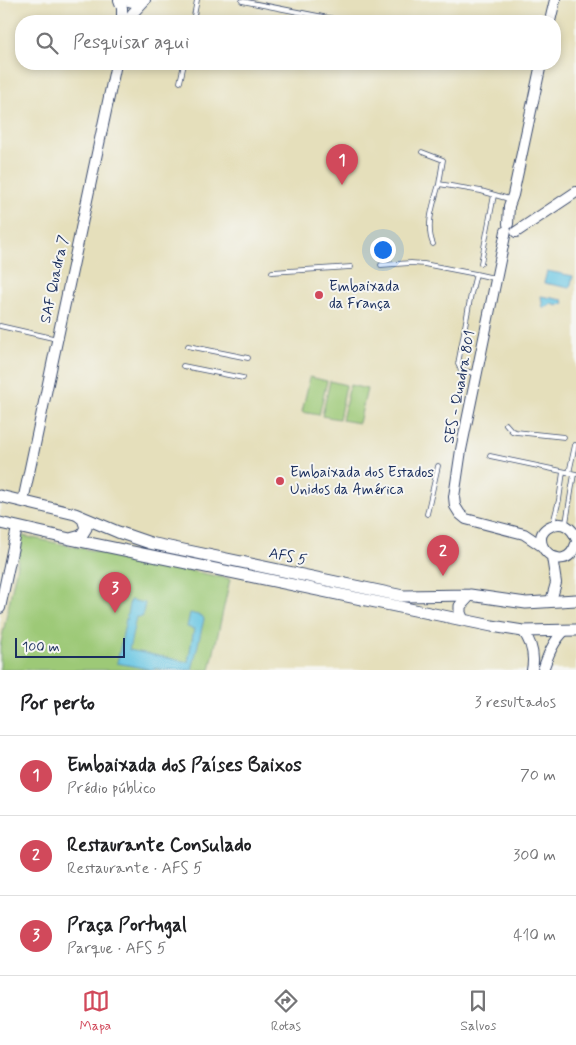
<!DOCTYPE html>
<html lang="pt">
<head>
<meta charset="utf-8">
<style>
	:root { --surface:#fff; --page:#f2f2f2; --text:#202124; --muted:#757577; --line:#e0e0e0; --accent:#d1495b }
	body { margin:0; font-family:Mynerve,sans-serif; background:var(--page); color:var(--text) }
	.scale { position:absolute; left:15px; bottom:12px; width:110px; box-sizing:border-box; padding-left:5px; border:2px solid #1b2f5e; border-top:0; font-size:14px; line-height:18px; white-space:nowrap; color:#1b2f5e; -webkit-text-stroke:4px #f6f6f2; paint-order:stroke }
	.you { position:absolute; left:382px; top:249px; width:18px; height:18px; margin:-12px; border:4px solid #fff; border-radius:50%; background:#1a73e8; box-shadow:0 0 0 8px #1a73e833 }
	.badge { display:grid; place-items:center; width:32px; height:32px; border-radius:50%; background:var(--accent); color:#fff; font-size:16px; font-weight:700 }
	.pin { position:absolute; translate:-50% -41px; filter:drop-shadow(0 1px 2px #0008) }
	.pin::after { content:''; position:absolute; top:26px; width:18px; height:15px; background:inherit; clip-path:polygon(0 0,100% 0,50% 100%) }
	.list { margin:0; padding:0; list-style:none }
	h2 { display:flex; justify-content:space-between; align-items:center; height:65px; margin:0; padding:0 20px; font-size:21px }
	h2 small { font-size:16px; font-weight:400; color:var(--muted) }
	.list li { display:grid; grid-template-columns:32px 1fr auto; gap:15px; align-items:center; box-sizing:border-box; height:80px; padding:0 20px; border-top:1px solid var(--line) }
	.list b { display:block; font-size:19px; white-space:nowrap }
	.list p { margin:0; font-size:16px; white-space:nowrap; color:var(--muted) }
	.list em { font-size:16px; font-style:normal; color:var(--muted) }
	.icon { flex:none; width:28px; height:28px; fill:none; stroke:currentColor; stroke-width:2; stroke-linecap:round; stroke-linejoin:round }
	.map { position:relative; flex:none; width:576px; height:670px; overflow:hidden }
	.search { position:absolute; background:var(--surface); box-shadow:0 2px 8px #0003; left:15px; right:15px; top:15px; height:55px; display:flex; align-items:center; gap:12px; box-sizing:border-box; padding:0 18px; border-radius:20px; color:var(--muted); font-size:19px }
	.sheet { height:305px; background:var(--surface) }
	nav { display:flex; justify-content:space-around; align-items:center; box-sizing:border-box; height:70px; border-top:1px solid var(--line); background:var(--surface); font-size:14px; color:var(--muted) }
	nav a { display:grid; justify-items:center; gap:2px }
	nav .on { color:var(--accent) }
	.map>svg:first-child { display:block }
	.green { fill:#9dc977; stroke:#5c7c6a }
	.water { fill:#64c4e2; stroke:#407aa0 }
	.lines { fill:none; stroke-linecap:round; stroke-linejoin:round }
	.service-casing { stroke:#39496c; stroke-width:5.5 }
	.tertiary-casing { stroke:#39496c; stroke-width:12 }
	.secondary-casing { stroke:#39496c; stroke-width:13 }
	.service { stroke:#fff; stroke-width:4 }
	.tertiary { stroke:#fff; stroke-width:10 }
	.secondary { stroke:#fff; stroke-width:11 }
	.poi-dot { fill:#d1495b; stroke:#f6f6f2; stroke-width:2 }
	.labels { text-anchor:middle; stroke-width:4; stroke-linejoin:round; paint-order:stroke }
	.street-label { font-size:15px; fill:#1b2f5e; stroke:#f6f6f2 }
	.poi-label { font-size:15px; fill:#1b2f5e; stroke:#f6f6f2; text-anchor:start }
</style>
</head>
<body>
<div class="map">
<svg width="576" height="670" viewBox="0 0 576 670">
	<rect width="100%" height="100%" fill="#f6f6f2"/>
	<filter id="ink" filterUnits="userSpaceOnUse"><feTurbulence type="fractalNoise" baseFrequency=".02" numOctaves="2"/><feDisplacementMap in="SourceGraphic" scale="10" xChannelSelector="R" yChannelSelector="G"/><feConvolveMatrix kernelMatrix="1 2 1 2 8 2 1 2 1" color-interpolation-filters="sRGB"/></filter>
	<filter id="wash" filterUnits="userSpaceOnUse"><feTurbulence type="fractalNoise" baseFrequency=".0096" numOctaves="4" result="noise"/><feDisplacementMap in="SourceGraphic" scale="20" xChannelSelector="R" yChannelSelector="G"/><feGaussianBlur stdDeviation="1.12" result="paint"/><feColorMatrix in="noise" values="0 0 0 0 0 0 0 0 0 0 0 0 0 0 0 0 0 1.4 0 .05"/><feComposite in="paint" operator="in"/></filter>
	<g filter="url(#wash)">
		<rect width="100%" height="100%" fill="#e5dfbb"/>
		<path class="green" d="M310 377 327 381 319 415 302 412Z
			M330 381 346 385 339 419 322 416Z
			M350 385 367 389 359 423 342 420Z
			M23 536 230 579 210 670H0V647Z"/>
		<path class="water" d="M547 271 573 276 570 288 544 283Z
			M541 296 563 300 564 303 557 306 552 304 543 308Z
			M130 600 145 603 142 617H136L129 650 188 662 194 629 187 627 190 613 202 616 204 619 192 670H166L155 668 154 670 117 663Z"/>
	</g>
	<g filter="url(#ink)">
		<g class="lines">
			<defs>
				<path id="service" d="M242 1 344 21
					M193 21 197 0
					M180 82 184 64
					M422 152 443 160 439 184
					M433 244C425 226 434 202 439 184L481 191 509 199
					M481 263 494 195
					M381 265 411 263 424 264 476 274
					M272 272 351 267
					M0 326 57 339
					M188 346 248 358
					M183 366 243 378
					M477 374 461 370 458 364 471 294 476 274 494 278
					M506 424 512 431 516 432 564 437
					M490 456 576 474
					M569 473 575 445
					M427 514 438 466
					M553 523 559 500 563 472
					M566 523 574 474"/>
				<path id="tertiary" d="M119 0 122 8V21
					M124 0 132 2 143 0
					M128 21 132 14 145 0
					M550 21 555 0
					M508 224 509 206 513 195 541 64
					M506 231 461 450 454 497 455 506 460 514 466 519 524 534 542 546
					M516 232 576 192
					M23 501 116 64
					M576 538C572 528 563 520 551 526 522 539 564 580 576 544
					M551 601 556 583 552 557
					M0 608 17 528
					M523 631C532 643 535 655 532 670
					M543 670C548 655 553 642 564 631"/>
				<path id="secondary" d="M0 496 75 514 118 532 150 543 403 596 470 595 526 603 576 600
					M0 523 70 539 492 626 523 631 576 630
					M70 539 81 536 86 528 83 519 79 516
					M463 620 460 613V606L470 595"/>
			</defs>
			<use href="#service" class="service-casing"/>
			<use href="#tertiary" class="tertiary-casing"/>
			<use href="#secondary" class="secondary-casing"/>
			<use href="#service" class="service"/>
			<use href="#tertiary" class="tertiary"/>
			<use href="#secondary" class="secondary"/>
		</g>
	</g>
	<g class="poi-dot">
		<circle cx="319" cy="295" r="5"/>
		<circle cx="280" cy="481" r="5"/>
	</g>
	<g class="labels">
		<g class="street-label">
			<text transform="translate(54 279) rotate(-78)" y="5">SAF Quadra 7</text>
			<text transform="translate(459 387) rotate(-79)" y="5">SES - Quadra 801</text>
			<text transform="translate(288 556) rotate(12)" y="5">AFS 5</text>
		</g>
		<g class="poi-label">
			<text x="329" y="291">Embaixada<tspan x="329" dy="17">da França</tspan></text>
			<text x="290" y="477">Embaixada dos Estados<tspan x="290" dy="17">Unidos da América</tspan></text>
		</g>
	</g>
</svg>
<div class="scale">100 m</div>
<div class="you"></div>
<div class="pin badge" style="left:342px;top:185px">1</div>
<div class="pin badge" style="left:443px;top:576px">2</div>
<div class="pin badge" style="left:115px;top:613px">3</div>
<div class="search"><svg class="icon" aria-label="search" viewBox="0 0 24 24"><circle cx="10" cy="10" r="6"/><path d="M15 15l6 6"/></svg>Pesquisar aqui</div>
</div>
<section class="sheet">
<h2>Por perto<small>3 resultados</small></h2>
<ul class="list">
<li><span class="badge">1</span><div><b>Embaixada dos Países Baixos</b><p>Prédio público</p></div><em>70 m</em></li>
<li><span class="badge">2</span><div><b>Restaurante Consulado</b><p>Restaurante · AFS 5</p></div><em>300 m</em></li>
<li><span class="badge">3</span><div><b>Praça Portugal</b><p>Parque · AFS 5</p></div><em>410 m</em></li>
</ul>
</section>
<nav>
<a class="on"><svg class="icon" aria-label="map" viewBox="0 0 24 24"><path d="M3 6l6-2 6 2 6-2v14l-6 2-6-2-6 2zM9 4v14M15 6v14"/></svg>Mapa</a>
<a><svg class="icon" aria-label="directions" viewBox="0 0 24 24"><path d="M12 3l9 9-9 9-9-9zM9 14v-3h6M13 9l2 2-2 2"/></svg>Rotas</a>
<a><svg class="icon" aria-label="saved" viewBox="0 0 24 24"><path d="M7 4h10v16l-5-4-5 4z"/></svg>Salvos</a>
</nav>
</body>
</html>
